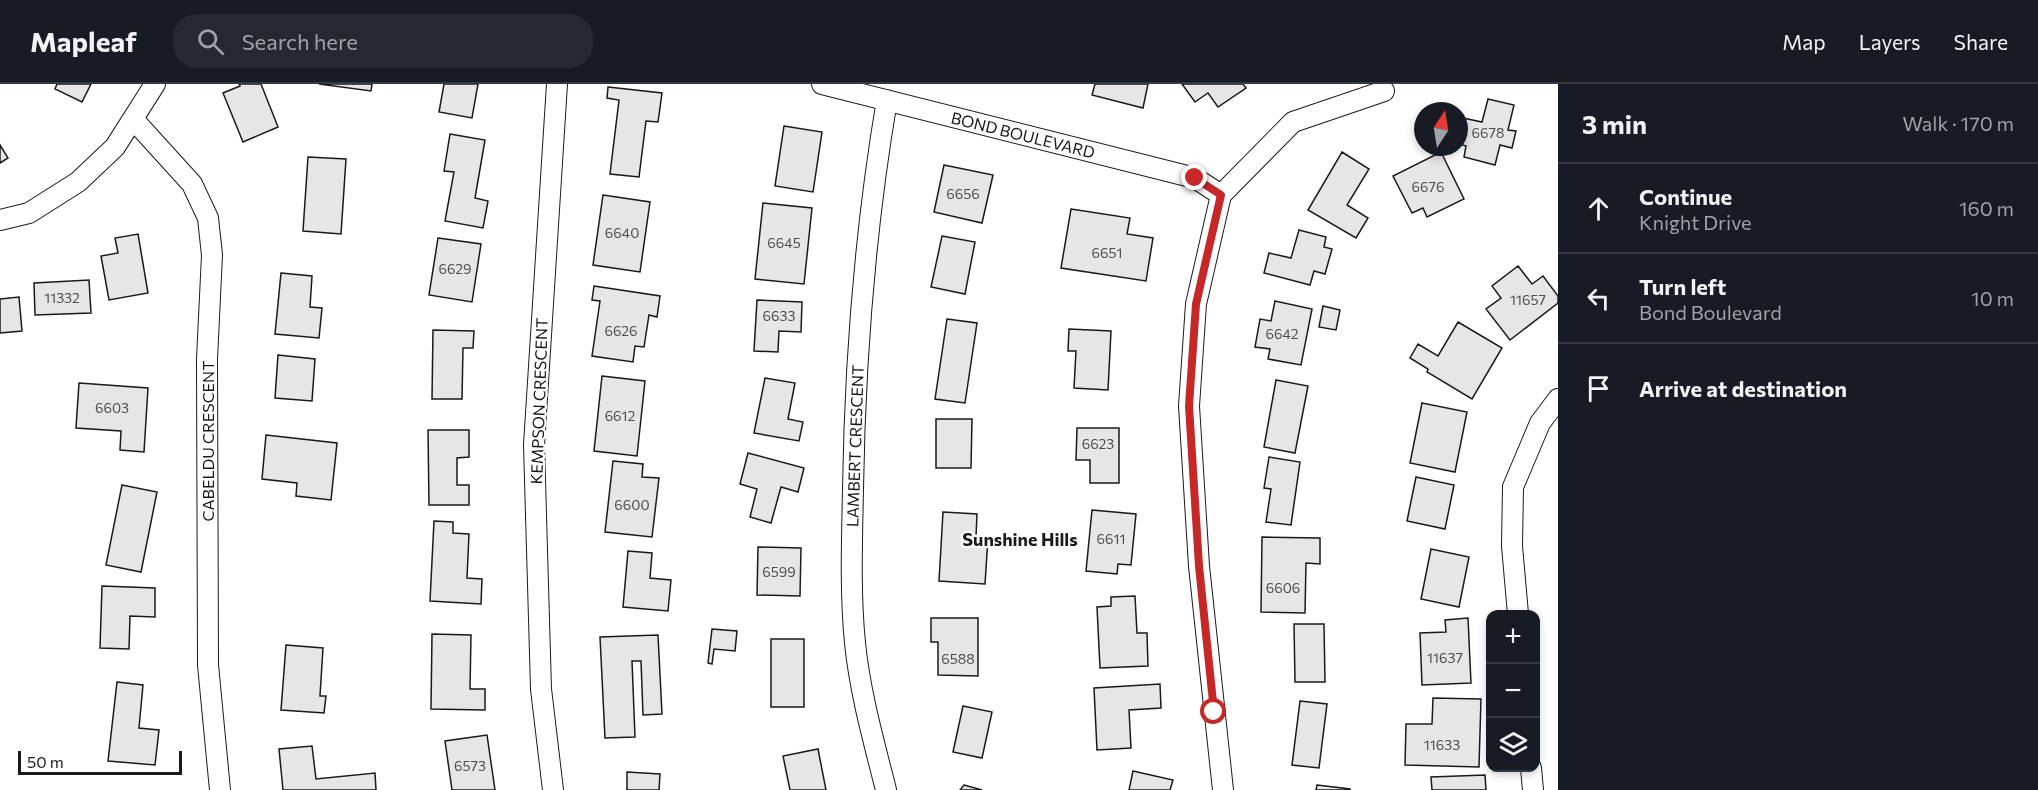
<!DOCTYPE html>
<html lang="en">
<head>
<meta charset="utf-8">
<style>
	:root { --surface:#171b24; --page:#242831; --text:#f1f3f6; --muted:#9ea1a6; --line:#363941 }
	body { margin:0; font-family:Commissioner,sans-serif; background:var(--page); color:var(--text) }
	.controls { position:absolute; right:18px; bottom:18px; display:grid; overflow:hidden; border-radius:12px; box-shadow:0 3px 9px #0003 }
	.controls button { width:54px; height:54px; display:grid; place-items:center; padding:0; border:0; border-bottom:2px solid var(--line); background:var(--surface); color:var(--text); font:30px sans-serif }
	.compass { position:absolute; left:1414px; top:18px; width:54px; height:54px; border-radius:50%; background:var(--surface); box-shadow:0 3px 9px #0003; rotate:12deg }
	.scale { position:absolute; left:18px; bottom:15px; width:164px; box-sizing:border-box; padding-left:6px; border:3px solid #1a1a1a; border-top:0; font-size:16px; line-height:21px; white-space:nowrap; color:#1a1a1a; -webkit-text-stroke:4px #fff; paint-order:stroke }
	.stop { position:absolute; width:18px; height:18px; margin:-14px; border:4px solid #c62828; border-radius:50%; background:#fff }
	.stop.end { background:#c62828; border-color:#fff; box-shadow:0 2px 6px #0008 }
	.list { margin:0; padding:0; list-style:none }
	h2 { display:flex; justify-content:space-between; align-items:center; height:78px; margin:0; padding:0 24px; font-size:26px }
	h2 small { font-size:20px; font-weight:400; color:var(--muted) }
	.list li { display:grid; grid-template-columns:39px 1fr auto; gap:18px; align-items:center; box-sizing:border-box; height:90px; padding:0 24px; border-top:2px solid var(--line) }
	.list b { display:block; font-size:22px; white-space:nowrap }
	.list p { margin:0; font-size:20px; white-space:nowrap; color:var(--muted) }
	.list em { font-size:20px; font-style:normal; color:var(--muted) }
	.icon { flex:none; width:33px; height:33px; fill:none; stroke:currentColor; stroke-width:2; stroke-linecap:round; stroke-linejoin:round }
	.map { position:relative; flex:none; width:1558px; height:706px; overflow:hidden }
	header { display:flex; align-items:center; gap:36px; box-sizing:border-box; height:84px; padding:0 30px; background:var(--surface); border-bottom:2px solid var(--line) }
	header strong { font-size:28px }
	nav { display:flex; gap:33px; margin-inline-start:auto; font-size:21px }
	.search { width:420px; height:54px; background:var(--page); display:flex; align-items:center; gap:15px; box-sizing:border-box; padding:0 21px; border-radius:24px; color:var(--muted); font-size:22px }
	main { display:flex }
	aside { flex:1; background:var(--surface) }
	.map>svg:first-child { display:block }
	.building { fill:#e6e6e6; stroke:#1a1a1a; stroke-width:1.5 }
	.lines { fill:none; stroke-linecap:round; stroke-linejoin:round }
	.minor-casing { stroke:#1a1a1a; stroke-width:22 }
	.minor { stroke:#fff; stroke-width:20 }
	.route { stroke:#c62828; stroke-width:8 }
	.labels { text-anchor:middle; stroke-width:4.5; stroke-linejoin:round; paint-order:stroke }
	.number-label { font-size:14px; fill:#4d4d4d }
	.street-label { font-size:16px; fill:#1a1a1a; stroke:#fff }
	.neighbourhood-label { font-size:18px; font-weight:bold; fill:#1a1a1a; stroke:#fff }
</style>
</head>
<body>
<header>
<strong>Mapleaf</strong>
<div class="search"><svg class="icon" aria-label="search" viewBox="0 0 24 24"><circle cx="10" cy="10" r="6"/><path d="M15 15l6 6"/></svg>Search here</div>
<nav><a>Map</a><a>Layers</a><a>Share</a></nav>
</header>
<main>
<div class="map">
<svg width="1558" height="706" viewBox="0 0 1558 706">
	<rect width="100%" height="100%" fill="#fff"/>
	<path class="building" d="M57 0H91L82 18 55 5Z
		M239 0H261L278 43 243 58 223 9 240 2Z
		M319 0H372L371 7Z
		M444 0H478L472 34 439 28Z
		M1095 0H1148L1143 24 1092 11Z
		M1182 0H1243L1246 4 1218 23 1208 9 1195 18Z
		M608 3 662 9 658 38 646 37 639 93 610 90 619 16 607 14Z
		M1488 15 1514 21 1508 46 1516 47 1512 64 1500 61 1495 81 1464 73 1466 62 1459 60 1463 34 1482 38Z
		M784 42 822 48 813 108 775 102Z
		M450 50 485 56 475 114 488 117 483 144 445 137 454 88 444 87Z
		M0 61 8 74 0 79Z
		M1342 68 1369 85 1347 121 1368 134 1356 154 1308 126Z
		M1441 68 1464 115 1427 133 1423 124 1412 129 1393 92Z
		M308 73 346 75 341 150 303 147Z
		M944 81 993 91 982 139 934 128Z
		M603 111 650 118 640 188 593 181Z
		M763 119 812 124 804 200 755 195Z
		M1071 125 1130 134 1127 150 1153 154 1146 197 1061 184Z
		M1299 146 1326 153 1324 163 1332 165 1325 190 1314 187 1310 201 1264 189 1269 169 1291 174Z
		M138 150 148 209 109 216 101 172 118 169 115 154Z
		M942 152 975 158 965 210 931 203Z
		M438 154 481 160 472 218 429 211Z
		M1518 182 1532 200 1543 192 1558 212V219L1510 256 1486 225 1501 214 1492 202Z
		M281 189 312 192 310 223 322 224 319 254 275 250Z
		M89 196 91 229 35 231 34 199Z
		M594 202 660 212 657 233 649 231 644 263 635 262 633 278 592 272 600 217 592 216Z
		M19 213 22 247 0 249V215Z
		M757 216 802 218 801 248 779 247 778 268 754 267Z
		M1275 217 1312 225 1301 281 1268 275 1270 265 1255 263 1260 235 1271 237Z
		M1323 222 1340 226 1336 246 1319 243Z
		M947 235 977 239 965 319 935 315Z
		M1458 238 1502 264 1472 315 1427 288 1428 285 1410 274 1418 260 1438 272Z
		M1069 245 1111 247 1108 306 1074 304 1076 267H1068Z
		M433 246 474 247 473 264H463L462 315H432Z
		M278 271 315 275 312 317 275 314Z
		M602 292 645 297 637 372 594 367Z
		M765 294 795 299 788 335 803 338 799 357 754 349Z
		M1276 296 1308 302 1295 369 1264 363Z
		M79 299 148 304 144 368 120 366 121 347 76 344Z
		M1422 319 1467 328 1455 388 1410 379Z
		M936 335H972L971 384H936Z
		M1077 344H1119V399H1090V376H1076Z
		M428 346H469V373L457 374V401H469V421H429Z
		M266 351 337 359 331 416 296 412 297 399 262 395Z
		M748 369 804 384 798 408 781 403 771 439 750 433 757 405 740 400Z
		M1269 373 1300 378 1291 441 1266 438 1271 405 1264 404Z
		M613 377 643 380 642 393 659 394 652 453 605 448Z
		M1416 393 1454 401 1445 445 1407 437Z
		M122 401 157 408 141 488 106 481Z
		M1092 426 1136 430 1131 481 1118 480 1117 490 1086 487Z
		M943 428 977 430 976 453 988 454 985 500 939 497Z
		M434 437 453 438V449L469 450 467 494 482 495 481 520 430 517Z
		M1262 453 1320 454V480L1306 479 1305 529 1261 528Z
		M758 463 801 464 800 512 757 511Z
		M1431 465 1469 473 1459 523 1421 515Z
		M628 467 652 469 650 494 671 496 668 527 623 523Z
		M102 502 155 504V533L130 532 129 565 100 564Z
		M1135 512 1137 549H1147L1148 582 1100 584 1097 523 1111 522V513Z
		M931 534H978V592L938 591V558H931Z
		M1468 534 1471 599 1422 601 1420 549 1446 548 1445 536Z
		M1294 540H1324L1325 598H1295Z
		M712 545 737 547 735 567 714 565 712 580 708 579Z
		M432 550 471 551 470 605H485V626L431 625Z
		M658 551 662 630 643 631 641 577H632L635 653 605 654 600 553Z
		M771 555H804V623H771Z
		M286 561 323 564 320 612H326L324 629 281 626Z
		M117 598 143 601 139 644 159 646 155 681 108 677Z
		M1160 600 1161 624 1129 626 1131 664 1097 666 1094 604Z
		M1433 614 1481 615 1479 683 1405 681 1406 640H1432Z
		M1300 617 1327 620 1319 684 1292 681Z
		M963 622 992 628 982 674 953 668Z
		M487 651 495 706H452L445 657Z
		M312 662 316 695 375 689 376 706H283L279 665Z
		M818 665 826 706H790L783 672Z
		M1133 687 1173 696 1170 706H1129Z
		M627 688 660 690 659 706H627Z
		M1485 691 1486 706H1432L1431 693Z
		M964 701 982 706H960Z
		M1317 701 1350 705V706H1316Z"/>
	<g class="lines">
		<defs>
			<path id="minor" d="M822 0 1195 94 1221 111
				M133 35 192 100 208 134 212 171 207 275 208 581 220 706
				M0 136 29 129 78 98 115 63 155 0
				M1518 530 1512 462 1513 403 1540 339 1558 315
				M1531 684 1533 706
				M553 706 541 605 534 361 557 0
				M886 706C874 658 860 609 855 559 850 509 852 456 853 405 855 275 865 145 887 16
				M1223 706 1199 482 1189 322 1196 220 1221 111 1293 38 1384 7"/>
		</defs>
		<use href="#minor" class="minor-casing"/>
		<use href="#minor" class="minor"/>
	</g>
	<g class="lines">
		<path class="route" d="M1195 94 1221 111 1196 220 1189 322 1199 482 1214 628"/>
	</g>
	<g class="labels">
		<g class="number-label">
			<text x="1488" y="54">6678</text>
			<text x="1428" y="108">6676</text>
			<text x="963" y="115">6656</text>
			<text x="622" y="154">6640</text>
			<text x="784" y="164">6645</text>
			<text x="1107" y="174">6651</text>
			<text x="455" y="190">6629</text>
			<text x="62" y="219">11332</text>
			<text x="1528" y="221">11657</text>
			<text x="779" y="237">6633</text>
			<text x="621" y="252">6626</text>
			<text x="1282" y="255">6642</text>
			<text x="112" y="329">6603</text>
			<text x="620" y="337">6612</text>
			<text x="1098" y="365">6623</text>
			<text x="632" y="426">6600</text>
			<text x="1111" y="460">6611</text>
			<text x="779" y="493">6599</text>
			<text x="1283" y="509">6606</text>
			<text x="1445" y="579">11637</text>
			<text x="958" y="580">6588</text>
			<text x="1442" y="666">11633</text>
			<text x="470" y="687">6573</text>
		</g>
		<g class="street-label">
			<text transform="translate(1023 51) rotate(14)" y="6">BOND BOULEVARD</text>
			<text transform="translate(539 317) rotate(-88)" y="6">KEMPSON CRESCENT</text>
			<text transform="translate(208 357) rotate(-90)" y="6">CABELDU CRESCENT</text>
			<text transform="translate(855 362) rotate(-88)" y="6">LAMBERT CRESCENT</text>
		</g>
		<g class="neighbourhood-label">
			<text x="1020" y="462">Sunshine Hills</text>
		</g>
	</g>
</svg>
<div class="controls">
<button>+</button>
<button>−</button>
<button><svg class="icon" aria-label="layers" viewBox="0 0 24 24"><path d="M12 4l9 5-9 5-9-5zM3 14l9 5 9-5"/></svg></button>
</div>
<svg class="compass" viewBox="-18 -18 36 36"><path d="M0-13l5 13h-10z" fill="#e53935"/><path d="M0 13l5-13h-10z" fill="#9ea1a6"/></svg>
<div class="scale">50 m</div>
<div class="stop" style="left:1214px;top:628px"></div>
<div class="stop end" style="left:1195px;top:94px"></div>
</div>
<aside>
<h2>3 min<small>Walk · 170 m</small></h2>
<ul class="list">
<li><svg class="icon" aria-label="ahead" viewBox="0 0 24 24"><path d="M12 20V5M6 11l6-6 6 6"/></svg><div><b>Continue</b><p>Knight Drive</p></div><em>160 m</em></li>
<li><svg class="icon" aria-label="left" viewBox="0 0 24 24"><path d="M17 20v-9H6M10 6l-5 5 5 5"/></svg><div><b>Turn left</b><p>Bond Boulevard</p></div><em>10 m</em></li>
<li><svg class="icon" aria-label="arrive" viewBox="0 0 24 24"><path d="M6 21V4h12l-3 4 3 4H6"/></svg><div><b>Arrive at destination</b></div></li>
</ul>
</aside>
</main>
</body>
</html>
